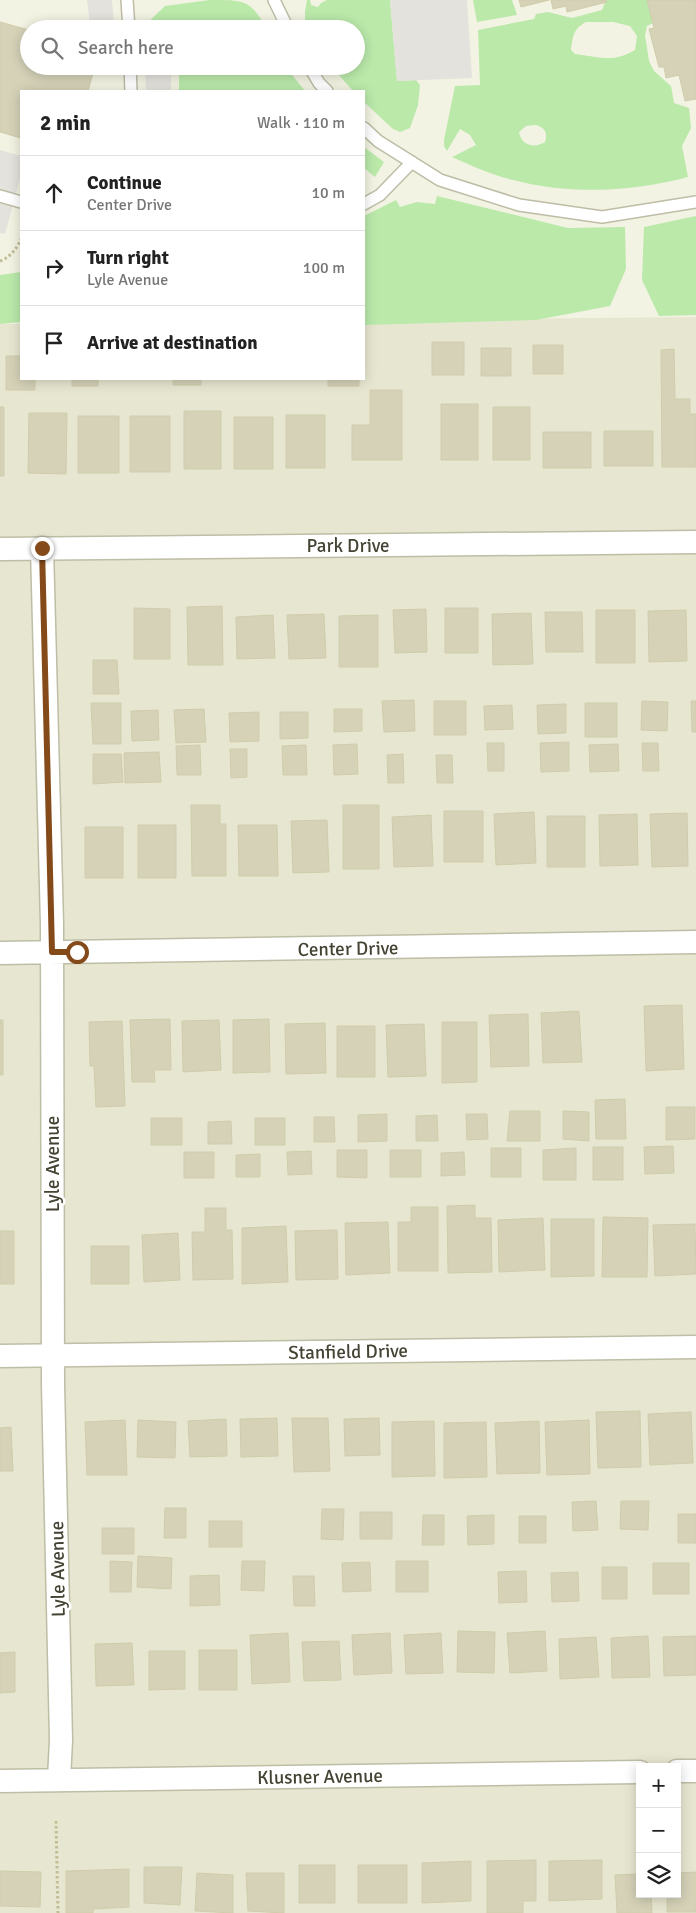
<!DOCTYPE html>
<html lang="en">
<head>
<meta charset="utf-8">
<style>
	:root { --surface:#fff; --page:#f6f6f6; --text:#222; --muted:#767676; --line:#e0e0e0 }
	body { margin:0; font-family:Signika,sans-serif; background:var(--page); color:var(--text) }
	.controls { position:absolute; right:15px; bottom:15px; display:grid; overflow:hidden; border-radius:0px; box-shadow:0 2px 12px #0003 }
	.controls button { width:45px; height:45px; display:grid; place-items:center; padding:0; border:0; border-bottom:1px solid var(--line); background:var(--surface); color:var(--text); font:25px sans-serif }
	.stop { position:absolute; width:15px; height:15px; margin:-11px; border:4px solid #854a19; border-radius:50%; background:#fff }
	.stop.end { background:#854a19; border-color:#fff; box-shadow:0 1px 5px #0008 }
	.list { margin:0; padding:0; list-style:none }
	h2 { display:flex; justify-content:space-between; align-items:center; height:65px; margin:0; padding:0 20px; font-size:21px }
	h2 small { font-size:16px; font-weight:400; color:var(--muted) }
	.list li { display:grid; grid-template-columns:32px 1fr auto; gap:15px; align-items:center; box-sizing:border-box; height:75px; padding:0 20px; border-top:1px solid var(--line) }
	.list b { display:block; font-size:19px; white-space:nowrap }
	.list p { margin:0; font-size:16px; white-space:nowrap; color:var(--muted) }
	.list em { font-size:16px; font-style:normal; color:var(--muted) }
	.icon { flex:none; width:28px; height:28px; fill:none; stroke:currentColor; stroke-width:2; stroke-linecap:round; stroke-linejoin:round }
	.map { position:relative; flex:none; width:696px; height:1913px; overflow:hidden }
	.search { position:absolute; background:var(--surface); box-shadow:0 2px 12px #0003; left:20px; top:20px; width:345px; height:55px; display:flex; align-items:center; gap:12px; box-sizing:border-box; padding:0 18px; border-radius:28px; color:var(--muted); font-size:19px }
	.panel { position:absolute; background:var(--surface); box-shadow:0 2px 12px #0003; left:20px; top:90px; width:345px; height:290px; border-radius:0px }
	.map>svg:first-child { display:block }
	.residential { fill:#e7e7d1; fill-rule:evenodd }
	.green { fill:#bae9aa; fill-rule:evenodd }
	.parking { fill:#e3e2dc }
	.building { fill:#d5d2b8; stroke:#d0ccab }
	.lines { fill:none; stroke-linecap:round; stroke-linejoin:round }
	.service-casing { stroke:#bebda6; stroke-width:14 }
	.minor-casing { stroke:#bebda6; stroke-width:25 }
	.path { stroke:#c1be96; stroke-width:3; stroke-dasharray:2.5 2.5; stroke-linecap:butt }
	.service { stroke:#fff; stroke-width:11 }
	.minor { stroke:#fff; stroke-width:22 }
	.route { stroke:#854a19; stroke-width:6 }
	.labels { text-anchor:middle; stroke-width:5; stroke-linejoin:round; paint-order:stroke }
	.street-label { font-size:19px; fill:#454333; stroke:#fff }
</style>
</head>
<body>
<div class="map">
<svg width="696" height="1913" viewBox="0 0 696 1913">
	<rect width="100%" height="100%" fill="#f3f3e3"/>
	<path class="residential" d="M696 317V1913H0V324H21V379H364V320ZM640 1767H677V1894H640Z"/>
	<path class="green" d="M210 0C246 0 250 0 267 29H147L145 25 165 6Z
		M307 0H310L311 5 318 7 321 3 327 0H390L397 81 416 80 420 85 418 105 410 128 400 132 393 129 364 102V91H353L331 66H356V29H305V11Z
		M473 0H512L517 15 477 22Z
		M606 0H647L653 23 647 26 645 35 649 61 654 71 671 86 674 103 689 108 691 128 682 146 688 177C631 192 570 195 513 180 492 175 472 166 452 157L476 145 470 135 460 129 447 151 444 146V140L455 86 480 85 478 30 534 19 536 14 548 12 572 18 602 10ZM586 22H613L630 26 637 36 635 50C614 63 599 57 575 54L571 50C573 36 573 29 586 22ZM535 125C545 127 548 133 545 142 534 149 521 145 519 132L526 126Z
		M179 66H285L305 91H179Z
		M364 147 384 162 375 177 364 168Z
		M437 196 568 228 625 227 626 269 610 306 536 320 364 325V216L396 200 400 207 417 202 435 204Z
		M696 216V315L659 316 642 280 644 227Z
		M21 272V322L0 324V275Z"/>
	<path class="parking" d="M87 0H112L114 24 90 25Z
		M390 0H467L472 78 397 81Z
		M145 66H171V91H146Z
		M0 150 21 156V175L5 234 0 233Z"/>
	<path class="building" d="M519 0H549L521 7Z
		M551 0H606L607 2 567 12 566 6 553 9Z
		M647 0H696V99L685 101 679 75 666 78 664 67H659L649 29 654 28Z
		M0 22 29 30V66H95L88 91H21V138L0 132Z
		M432 342H464V375H432Z
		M533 345H563V374H533Z
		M481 348H511V376H481Z
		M674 349 675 399H690V414H696V467H662L661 350Z
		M6 356H21V379H35V390H6Z
		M72 379H98V386H72Z
		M173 379H201V385H173Z
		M328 379H359V386H328Z
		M370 390H402V460H352V425H370Z
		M441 404H478V460H441Z
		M0 407H4V476H0Z
		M493 407H530V460H493Z
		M184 411H221V469H184Z
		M29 413H67L66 474 28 473Z
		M286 415H325V468H286Z
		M78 416H119V473H78Z
		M130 416H170V472H130Z
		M234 417H273V469H234Z
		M604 431H653V466H604Z
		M543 432H591V468H543Z
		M222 606 223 665H188L187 607Z
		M134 608 170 609V659H134Z
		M445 608H478V653H445Z
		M426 609 427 652 395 653 393 610Z
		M596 610H635V663H596Z
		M686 610 687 661 649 662 648 611Z
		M545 612H582L583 652H546Z
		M531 613 533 664 493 665 492 614Z
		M324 614 326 658 289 659 287 615Z
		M273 615 275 658 237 659 236 617Z
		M378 615V667H339V616Z
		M93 660H117L119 694H93Z
		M414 700 415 731 384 732 382 701Z
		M434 701H466V735H434Z
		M642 701 668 702 667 731 641 730Z
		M691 701H696V732H692Z
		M91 703H121V744H93Z
		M585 703H617V737H585Z
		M566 704V733L538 734 537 705Z
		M512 705 513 729 485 730 484 706Z
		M204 709 206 742 176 743 174 710Z
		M334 709H362V731L334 732Z
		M158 710 159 740 132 741 131 711Z
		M259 712V741L230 742 229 713Z
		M280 712H308V738L280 739Z
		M569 742V771L541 772 540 743Z
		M487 743H504V771H488Z
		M642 743H658L659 771H643Z
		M357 744 358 774 334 775 333 745Z
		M618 744 619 771 590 772 589 745Z
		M200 745 201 775H177L176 746Z
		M306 745 307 775H283L282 746Z
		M230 749H247V777L231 778Z
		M159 752 161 782 125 783 124 753Z
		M93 754H121L123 782 93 784Z
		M403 754 404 783H388L387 755Z
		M436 755H452L453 783H437Z
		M191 805H220V824H226V876H192Z
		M343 805H379V869H343Z
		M444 811H483V862H444Z
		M534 812 536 863 496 865 494 814Z
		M687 813 688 866 652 867 650 814Z
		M637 814 638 865 600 866 599 815Z
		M431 815 433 866 394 867 392 817Z
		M547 816H585V867H547Z
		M327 820 329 872 293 873 291 821Z
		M138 825H176V878H138Z
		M238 825H277L278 876H239Z
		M85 827H123V878H85Z
		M682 1005 684 1069 646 1071 644 1006Z
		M579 1011 582 1062 543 1063 541 1013Z
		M528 1014 529 1066 491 1067 489 1015Z
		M170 1019 171 1070H154L155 1082H132L130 1020Z
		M269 1019 270 1072 233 1073V1020Z
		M0 1020H3V1075H0Z
		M219 1020 221 1070 183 1072 182 1021Z
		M122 1021 125 1106 96 1107 94 1066H90L89 1022Z
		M442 1022H477V1082L442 1083Z
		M325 1023 326 1073 286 1074 285 1024Z
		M424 1024 426 1076 388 1077 386 1025Z
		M337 1026H375V1077H337Z
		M625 1099 626 1139H596L595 1100Z
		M666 1107H695V1139L666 1140Z
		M510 1111H540V1141H507Z
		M563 1111 589 1112V1141L563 1139Z
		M387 1114V1141L358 1142V1115Z
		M466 1114H487L488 1139 467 1140Z
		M437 1115 438 1141H416V1116Z
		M314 1117H334L335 1142H314Z
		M151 1118H182V1145H151Z
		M255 1118H285V1145H255Z
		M231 1121 232 1144H208V1122Z
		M673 1146 674 1173 645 1174 644 1147Z
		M593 1147H623V1180H593Z
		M491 1148H521V1177H491Z
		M576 1148V1180H543V1150Z
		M337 1150H367V1178L337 1177Z
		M390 1150H421V1177H390Z
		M311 1151 312 1174 288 1175 287 1152Z
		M184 1152H214V1178H184Z
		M464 1152 465 1175 441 1176V1153Z
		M260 1154V1177H236V1155Z
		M475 1205V1218H491L492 1272 448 1273 447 1206Z
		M411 1207H438V1271H398V1222H411Z
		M205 1208H226V1230H232L233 1279 193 1280 192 1232H205Z
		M603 1217 648 1218 647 1277H602Z
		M543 1218 545 1270 499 1272 498 1220Z
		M551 1219H594V1276L551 1277Z
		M388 1222 390 1273 346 1275 345 1223Z
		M695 1224 696 1274 655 1276 653 1225Z
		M286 1226 288 1282 242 1284V1228Z
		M337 1230 338 1279 296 1280 295 1231Z
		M0 1231H14V1284H0Z
		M178 1233 180 1280 144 1282 142 1235Z
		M91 1246H129V1284H91Z
		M640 1411 641 1467 598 1468 596 1412Z
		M691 1412 693 1463 650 1465 648 1414Z
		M277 1418 278 1456 241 1457 240 1419Z
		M292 1418H328L330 1471 294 1472Z
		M379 1418 380 1455 345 1456 344 1419Z
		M226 1419 227 1456 190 1457 188 1421Z
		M125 1420 127 1475H87L85 1422Z
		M138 1420 176 1422 175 1458 137 1457Z
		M589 1420 590 1474 547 1475 545 1422Z
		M434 1421 435 1476 392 1477V1422Z
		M539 1421 540 1473 497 1474 495 1423Z
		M486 1422 487 1477 444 1478V1423Z
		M11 1427 13 1471H0V1428Z
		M596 1501 598 1530 573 1531 572 1502Z
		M621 1501H649L648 1530 620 1529Z
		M165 1508H186V1538H164Z
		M322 1509H344L343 1540 321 1539Z
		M360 1512H392V1539H360Z
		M678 1514H696V1543H678Z
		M423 1515H444V1545H422Z
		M494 1515V1544L468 1545 467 1516Z
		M519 1516H546V1543H519Z
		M209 1521H242V1547H209Z
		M102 1528H134V1554H102Z
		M138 1556 172 1558 171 1589 137 1587Z
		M110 1561 132 1562 131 1592H110Z
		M242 1561H265L264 1591 241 1590Z
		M396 1561H428V1592H396Z
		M370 1562 371 1591 343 1592 342 1563Z
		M653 1563H689V1594H653Z
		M602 1567H627V1599H602Z
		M526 1571 527 1602 499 1603 498 1572Z
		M578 1572 579 1601 552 1602 551 1573Z
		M219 1575 220 1605 190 1606V1576Z
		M293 1576H314L315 1606H294Z
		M458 1631 495 1632 494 1673 457 1672Z
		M545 1631 547 1671 510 1673 507 1633Z
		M288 1633 290 1682 252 1684 250 1635Z
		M390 1633 392 1673 354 1675 352 1635Z
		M441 1633 443 1673 406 1674 404 1635Z
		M648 1636 650 1677 612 1678 611 1638Z
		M696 1636V1675L664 1676 663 1637Z
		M596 1637 599 1677 560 1679 559 1639Z
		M339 1641 341 1680 304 1681 302 1642Z
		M132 1643 134 1685 96 1686 95 1644Z
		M199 1650H237V1690H199Z
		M149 1651H185V1689L149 1690Z
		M15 1652V1692L0 1693V1653Z
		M536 1860V1901H523V1913H487V1861Z
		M602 1860V1899L549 1901V1861Z
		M471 1861V1901L422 1903V1863Z
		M299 1865H335V1903H299Z
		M358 1865H407V1903H358Z
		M144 1867H182L180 1905 144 1903Z
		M129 1869V1907L93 1909V1913H66V1871Z
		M0 1871 41 1872 40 1907 0 1906Z
		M696 1872V1912H667V1894H677V1873Z
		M197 1873 233 1875V1913L195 1911Z
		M246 1873H284V1913L248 1911Z
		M640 1874V1894H651L652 1913H617L615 1875Z"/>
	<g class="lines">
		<defs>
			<path id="service" d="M127 0 129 29
				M274 0 288 29
				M130 66 131 91
				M309 66 319 83 327 91
				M364 128 378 141 440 180 519 205 602 217 696 202
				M0 196 21 202
				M364 204 380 195 412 162"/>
			<path id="minor" d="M42 548 52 924 53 1384 61 1740 59 1779
				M0 549 696 542
				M0 953 696 942
				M0 1356 696 1347
				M677 1771H696
				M0 1781 640 1772"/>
		</defs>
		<use href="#service" class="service-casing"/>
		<use href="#minor" class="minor-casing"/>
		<path class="path" d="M0 261C11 257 17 248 21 239
			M56 1821 58 1913"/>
		<use href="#service" class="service"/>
		<use href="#minor" class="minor"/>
	</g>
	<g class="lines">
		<path class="route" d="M42 548 52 952H77"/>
	</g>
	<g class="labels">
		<g class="street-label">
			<text x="348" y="552">Park Drive</text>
			<text transform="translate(348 948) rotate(-1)" y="7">Center Drive</text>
			<text transform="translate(52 1164) rotate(-90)" y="7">Lyle Avenue</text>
			<text transform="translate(348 1351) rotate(-1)" y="7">Stanfield Drive</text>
			<text transform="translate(57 1569) rotate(-91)" y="7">Lyle Avenue</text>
			<text transform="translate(320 1776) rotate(-1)" y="7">Klusner Avenue</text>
		</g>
	</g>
</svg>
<div class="controls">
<button>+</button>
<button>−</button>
<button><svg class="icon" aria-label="layers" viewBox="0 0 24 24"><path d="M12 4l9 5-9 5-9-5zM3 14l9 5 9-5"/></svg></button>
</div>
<div class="stop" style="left:77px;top:952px"></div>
<div class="stop end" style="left:42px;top:548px"></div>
<div class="search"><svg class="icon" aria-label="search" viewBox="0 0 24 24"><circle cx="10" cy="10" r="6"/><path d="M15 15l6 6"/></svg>Search here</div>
<section class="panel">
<h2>2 min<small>Walk · 110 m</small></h2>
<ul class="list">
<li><svg class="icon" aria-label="ahead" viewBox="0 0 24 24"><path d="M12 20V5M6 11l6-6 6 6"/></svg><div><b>Continue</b><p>Center Drive</p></div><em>10 m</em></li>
<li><svg class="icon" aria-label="right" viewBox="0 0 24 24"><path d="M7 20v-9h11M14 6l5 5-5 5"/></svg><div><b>Turn right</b><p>Lyle Avenue</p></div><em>100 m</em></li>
<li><svg class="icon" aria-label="arrive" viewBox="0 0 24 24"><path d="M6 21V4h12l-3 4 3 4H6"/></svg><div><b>Arrive at destination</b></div></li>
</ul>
</section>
</div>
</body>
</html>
